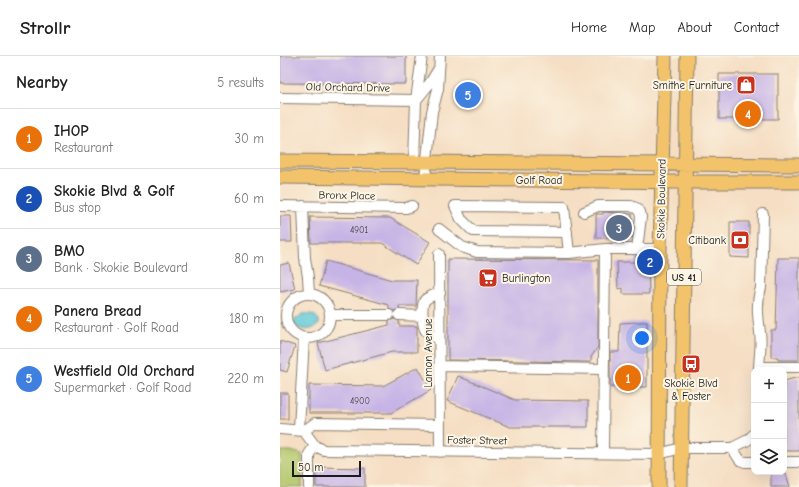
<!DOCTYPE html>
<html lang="en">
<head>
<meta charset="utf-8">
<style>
	:root { --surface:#fff; --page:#f6f6f6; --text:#222; --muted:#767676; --line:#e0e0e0; --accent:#c8321e }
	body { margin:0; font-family:"Comic Neue",sans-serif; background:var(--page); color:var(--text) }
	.controls { position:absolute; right:12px; bottom:12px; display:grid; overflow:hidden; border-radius:8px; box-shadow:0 4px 16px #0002 }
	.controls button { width:36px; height:36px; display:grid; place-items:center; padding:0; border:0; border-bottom:1px solid var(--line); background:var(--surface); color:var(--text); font:20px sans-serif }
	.scale { position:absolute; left:12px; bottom:10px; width:69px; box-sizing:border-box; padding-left:4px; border:2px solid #1c1c1c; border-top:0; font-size:11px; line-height:14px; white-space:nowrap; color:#1c1c1c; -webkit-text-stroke:3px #fcf5e5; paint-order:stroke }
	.you { position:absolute; left:362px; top:282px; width:14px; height:14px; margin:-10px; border:3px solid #fff; border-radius:50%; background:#1a73e8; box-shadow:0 0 0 6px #1a73e833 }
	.badge { display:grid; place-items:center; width:26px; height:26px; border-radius:50%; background:var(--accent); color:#fff; font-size:13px; font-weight:700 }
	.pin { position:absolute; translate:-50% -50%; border:2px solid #fff; box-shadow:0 1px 4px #0006 }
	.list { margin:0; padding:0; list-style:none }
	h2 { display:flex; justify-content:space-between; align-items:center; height:52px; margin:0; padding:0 16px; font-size:17px }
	h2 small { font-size:13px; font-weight:400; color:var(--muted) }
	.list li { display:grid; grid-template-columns:26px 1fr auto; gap:12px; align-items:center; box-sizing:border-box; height:60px; padding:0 16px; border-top:1px solid var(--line) }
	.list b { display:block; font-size:15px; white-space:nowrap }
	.list p { margin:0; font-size:13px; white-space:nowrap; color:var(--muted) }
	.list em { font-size:13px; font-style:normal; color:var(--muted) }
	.icon { flex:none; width:22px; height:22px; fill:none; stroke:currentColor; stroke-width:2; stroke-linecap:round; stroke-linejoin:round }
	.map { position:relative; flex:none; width:519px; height:431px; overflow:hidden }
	header { display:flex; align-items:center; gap:24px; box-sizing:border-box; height:56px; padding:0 20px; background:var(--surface); border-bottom:1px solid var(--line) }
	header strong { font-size:19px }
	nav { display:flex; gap:22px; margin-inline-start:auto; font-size:14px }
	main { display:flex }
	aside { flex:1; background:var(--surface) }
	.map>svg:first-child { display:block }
	.green { fill:#b3c76b; stroke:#687244 }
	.water { fill:#5ec9d9; stroke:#3d727a }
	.building { fill:#c6b4e6 }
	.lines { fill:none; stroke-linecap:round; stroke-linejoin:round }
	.minor-casing { stroke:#887d70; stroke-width:12 }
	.major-casing { stroke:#887d70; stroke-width:15 }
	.minor { stroke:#fff; stroke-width:10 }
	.major { stroke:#f2c36a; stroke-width:13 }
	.labels { text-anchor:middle; stroke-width:4; stroke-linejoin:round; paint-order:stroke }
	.number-label { font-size:9px; fill:#46424e }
	.shield { fill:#fcf5e5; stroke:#5f5d58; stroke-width:1 }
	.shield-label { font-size:10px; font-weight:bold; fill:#1c1c1c }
	.poi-label { font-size:11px; fill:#1c1c1c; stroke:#fcf5e5; text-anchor:end }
	.street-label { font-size:11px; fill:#1c1c1c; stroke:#fcf5e5 }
</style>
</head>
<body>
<header>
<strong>Strollr</strong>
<nav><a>Home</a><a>Map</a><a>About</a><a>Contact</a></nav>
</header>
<main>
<aside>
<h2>Nearby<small>5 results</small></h2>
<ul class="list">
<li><span class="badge" style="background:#e8710a">1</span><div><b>IHOP</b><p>Restaurant</p></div><em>30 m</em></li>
<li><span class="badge" style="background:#1a4fb4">2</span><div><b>Skokie Blvd &amp; Golf</b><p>Bus stop</p></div><em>60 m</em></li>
<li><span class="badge" style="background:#5c6f8a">3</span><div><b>BMO</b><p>Bank · Skokie Boulevard</p></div><em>80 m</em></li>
<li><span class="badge" style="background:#e8710a">4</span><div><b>Panera Bread</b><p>Restaurant · Golf Road</p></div><em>180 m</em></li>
<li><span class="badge" style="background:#3f7fe0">5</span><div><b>Westfield Old Orchard</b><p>Supermarket · Golf Road</p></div><em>220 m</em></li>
</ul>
</aside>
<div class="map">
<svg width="519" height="431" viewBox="0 0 519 431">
	<rect width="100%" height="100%" fill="#fcf5e5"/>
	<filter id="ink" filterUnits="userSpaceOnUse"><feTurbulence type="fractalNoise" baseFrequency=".025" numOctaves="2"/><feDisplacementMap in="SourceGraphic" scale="8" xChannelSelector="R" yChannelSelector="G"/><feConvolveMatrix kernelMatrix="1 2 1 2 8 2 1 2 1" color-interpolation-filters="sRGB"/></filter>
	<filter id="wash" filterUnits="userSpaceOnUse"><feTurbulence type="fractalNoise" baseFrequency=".012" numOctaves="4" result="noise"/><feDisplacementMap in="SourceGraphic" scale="16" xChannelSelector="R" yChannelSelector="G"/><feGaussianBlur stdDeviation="0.9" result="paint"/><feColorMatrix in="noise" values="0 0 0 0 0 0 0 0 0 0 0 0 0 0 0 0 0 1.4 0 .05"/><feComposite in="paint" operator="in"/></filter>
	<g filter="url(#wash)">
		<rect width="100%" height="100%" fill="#f5dec3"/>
		<path class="green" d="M0 395H10L22 398V431H0Z"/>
		<path class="water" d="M23 258C29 257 35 258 39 264V268C32 275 21 276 14 268V264Z"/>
		<g id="blocks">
			<path class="building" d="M0 0H126V28L0 27Z
				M439 18H498V63H439Z
				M323 156 352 158V182H316V158H323Z
				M0 160H11L12 186H0Z
				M30 161 110 162 150 186 136 209 102 187H31Z
				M450 166H469V202L450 201Z
				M356 200H368L369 238H343V232L338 233 337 206H356Z
				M498 202H519V304H498V301H491V274H496Z
				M168 203 318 204V291L311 301V306L168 304Z
				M46 205 112 224H137L136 250H119V253L114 255 109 253V249L39 230Z
				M9 207 15 233 0 236V209Z
				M114 263 119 265V270H137V296H112L45 314 38 287 109 269V265Z
				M359 266H367V331H330V296H339L340 267Z
				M0 285 15 290 7 316 0 314Z
				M138 311 151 334 111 357H29V329L103 330Z
				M178 320 235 344 308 345V371H230L167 345Z
				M519 321V395H504V325Z
				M0 337H8V363H0Z
				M36 411 85 412V431H36Z
				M491 417 506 418 510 431H491Z"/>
		</g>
	</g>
	<g filter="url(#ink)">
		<use href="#blocks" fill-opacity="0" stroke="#887d70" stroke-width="1"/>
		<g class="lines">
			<defs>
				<path id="minor" d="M0 42 136 44
					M136 44 150 27 158 14
					M134 106 136 44 142 0
					M145 122 152 56 158 33 160 0
					M0 150 126 152 132 150
					M23 150 25 202 28 221 29 237
					M304 156 318 150H351L356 152 360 156 361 161 357 193
					M159 173 182 191 197 196 289 197 325 193H380
					M287 176 193 175 181 163 175 150 284 151 289 197
					M159 198 160 396
					M160 237C155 239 149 240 145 244 141 249 142 270 146 275 149 279 156 281 160 284
					M6 260a22 22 0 1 1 44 0a22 22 0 1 1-44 0Z
					M50 259H109
					M119 259 143 260
					M160 310 324 313
					M479 311H519
					M479 314C479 302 482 288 480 276 478 261 476 247 481 232L483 158
					M0 373 24 375 35 390 44 394 379 398 401 392H452L468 384 474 378
					M19 373 24 282
					M24 375 35 367 160 369
					M452 392 460 404 465 406H474
					M323 397 325 193
					M504 406H519
					M29 431V398L35 390"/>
				<path id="major" d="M0 105 519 109
					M0 121 406 126H519
					M379 431 380 193 385 0
					M401 431 407 0"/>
			</defs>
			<use href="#minor" class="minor-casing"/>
			<use href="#major" class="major-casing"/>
			<use href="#minor" class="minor"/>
			<use href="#major" class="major"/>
		</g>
	</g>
	<defs>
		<symbol id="shop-square" viewBox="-11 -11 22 22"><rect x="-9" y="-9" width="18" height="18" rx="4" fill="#c8321e" stroke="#fcf5e5"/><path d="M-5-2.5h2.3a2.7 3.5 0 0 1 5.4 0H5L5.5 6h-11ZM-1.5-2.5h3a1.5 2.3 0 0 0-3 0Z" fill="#fff"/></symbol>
		<symbol id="bank-square" viewBox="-11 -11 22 22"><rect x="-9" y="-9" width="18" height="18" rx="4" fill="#c8321e" stroke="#fcf5e5"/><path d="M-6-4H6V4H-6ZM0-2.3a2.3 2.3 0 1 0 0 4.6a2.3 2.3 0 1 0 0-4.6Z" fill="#fff"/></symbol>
		<symbol id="supermarket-square" viewBox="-11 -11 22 22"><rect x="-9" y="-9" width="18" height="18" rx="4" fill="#c8321e" stroke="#fcf5e5"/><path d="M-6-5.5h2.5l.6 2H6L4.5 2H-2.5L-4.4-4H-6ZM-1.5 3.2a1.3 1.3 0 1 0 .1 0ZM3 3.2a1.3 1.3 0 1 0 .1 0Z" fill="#fff"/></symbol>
		<symbol id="bus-square" viewBox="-11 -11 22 22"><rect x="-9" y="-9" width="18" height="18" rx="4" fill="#c8321e" stroke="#fcf5e5"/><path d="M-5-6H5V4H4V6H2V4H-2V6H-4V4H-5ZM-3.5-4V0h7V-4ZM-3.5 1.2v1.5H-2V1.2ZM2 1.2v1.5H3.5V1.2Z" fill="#fff"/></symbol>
	</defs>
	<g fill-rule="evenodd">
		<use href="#shop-square" x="455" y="18" width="22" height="22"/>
		<use href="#bank-square" x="449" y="173" width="22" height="22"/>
		<use href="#supermarket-square" x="197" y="211" width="22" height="22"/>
		<use href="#bus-square" x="400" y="297" width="22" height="22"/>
	</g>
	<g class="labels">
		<g class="number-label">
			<text x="79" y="177">4901</text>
			<text x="80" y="348">4900</text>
		</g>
		<rect class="shield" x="387" y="213" width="34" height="16" rx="3"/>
		<g class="shield-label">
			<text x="404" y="225">US 41</text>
		</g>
		<g class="poi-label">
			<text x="452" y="33">Smithe Furniture</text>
			<text x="446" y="188">Citibank</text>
			<text x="222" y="226" text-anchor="start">Burlington</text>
			<text x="411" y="331" text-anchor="middle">Skokie Blvd<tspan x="411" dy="13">&amp; Foster</tspan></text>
		</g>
		<g class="street-label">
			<text transform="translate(68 31) rotate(1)" y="4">Old Orchard Drive</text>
			<text x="259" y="128">Golf Road</text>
			<text transform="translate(67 139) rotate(1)" y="4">Bronx Place</text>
			<text transform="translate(381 143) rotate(-89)" y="4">Skokie Boulevard</text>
			<text transform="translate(148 297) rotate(-90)" y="4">Lamon Avenue</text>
			<text transform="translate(197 384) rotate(1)" y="4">Foster Street</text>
		</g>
	</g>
</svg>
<div class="controls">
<button>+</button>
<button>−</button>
<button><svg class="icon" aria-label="layers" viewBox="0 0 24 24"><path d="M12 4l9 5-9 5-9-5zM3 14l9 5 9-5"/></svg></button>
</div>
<div class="scale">50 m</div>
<div class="you"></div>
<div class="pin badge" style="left:348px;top:322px;background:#e8710a">1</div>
<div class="pin badge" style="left:370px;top:206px;background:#1a4fb4">2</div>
<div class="pin badge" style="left:339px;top:172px;background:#5c6f8a">3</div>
<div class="pin badge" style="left:468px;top:58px;background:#e8710a">4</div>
<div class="pin badge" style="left:188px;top:39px;background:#3f7fe0">5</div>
</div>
</main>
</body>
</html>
